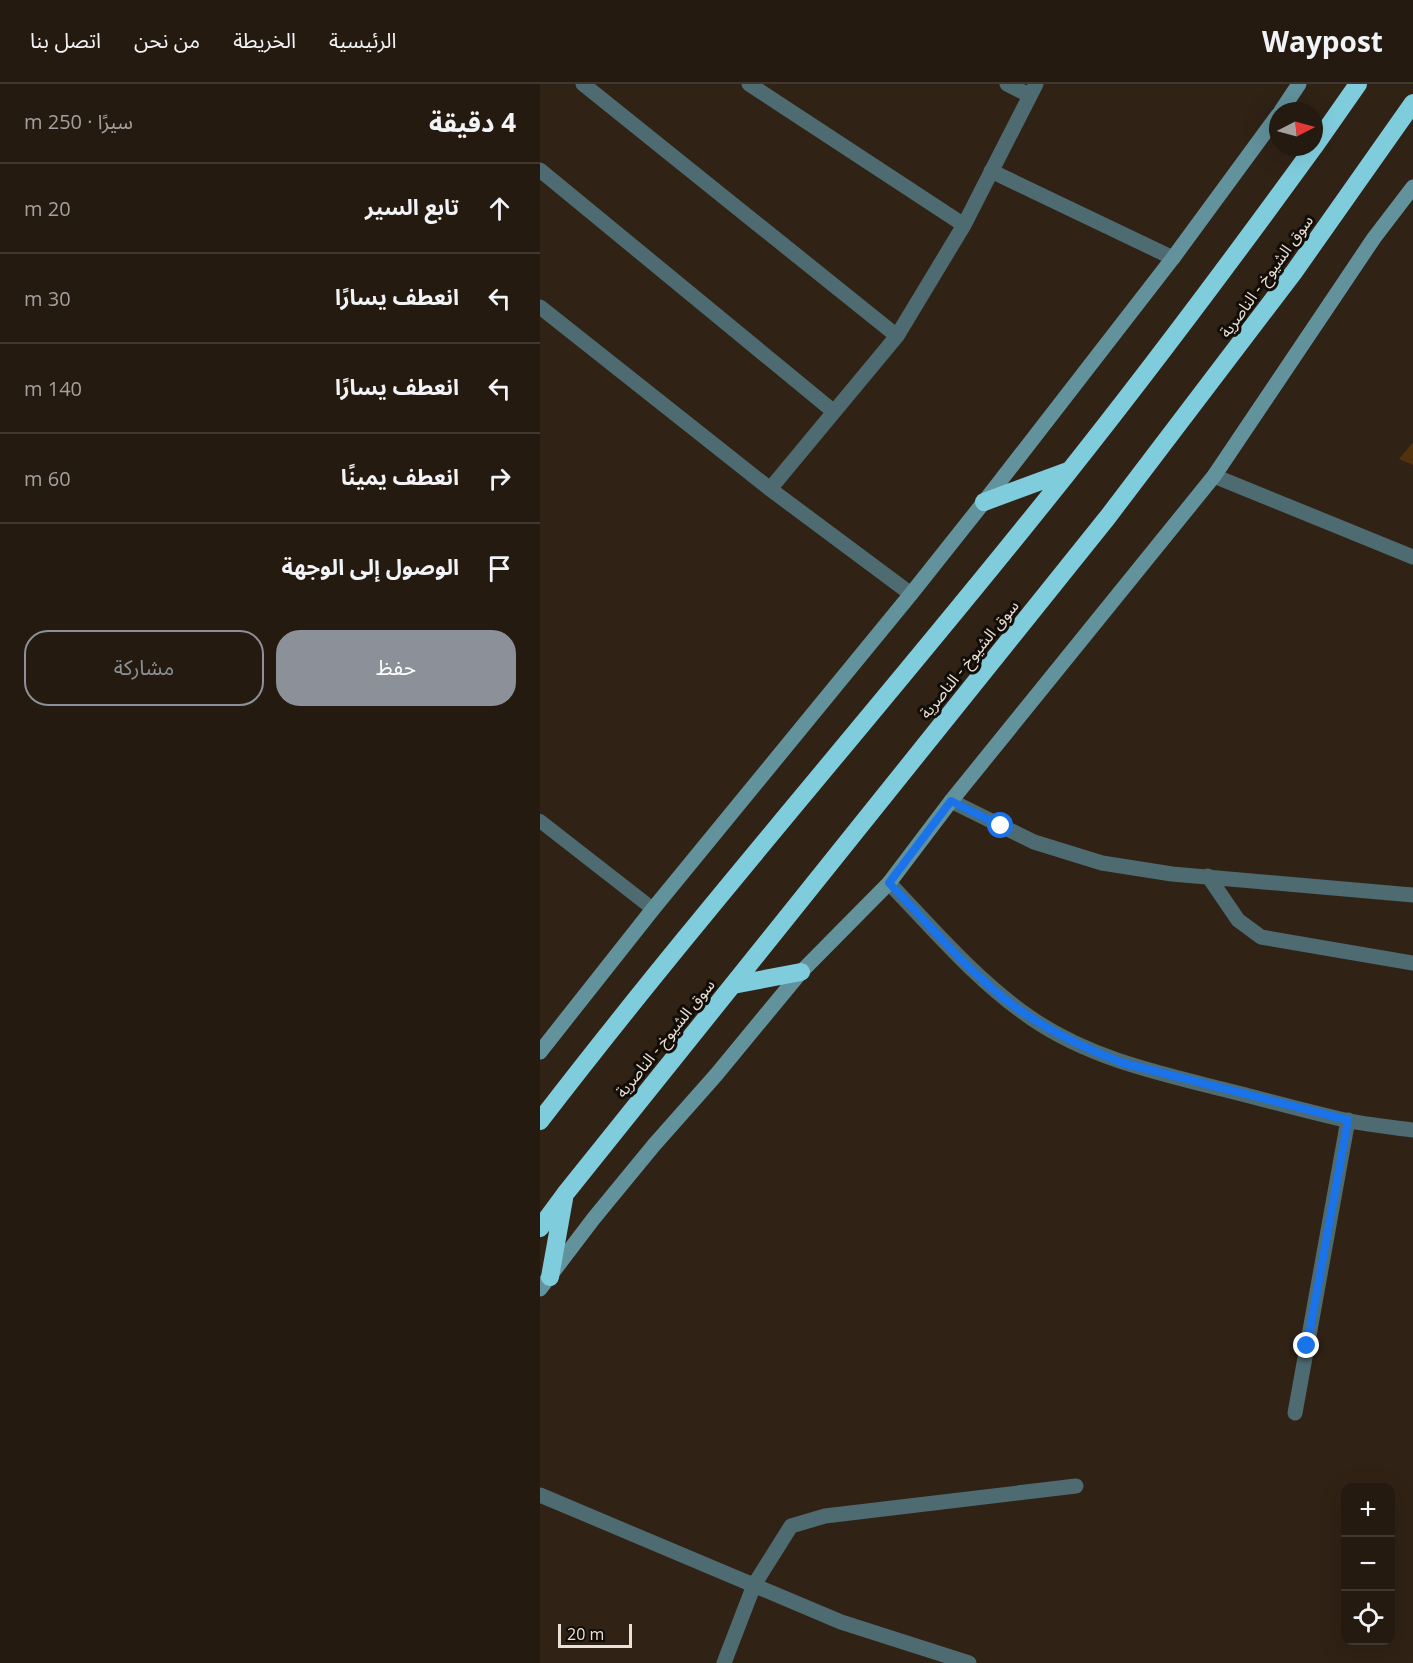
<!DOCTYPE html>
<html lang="ar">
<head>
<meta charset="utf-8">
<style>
	:root { --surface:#241a10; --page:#2c2319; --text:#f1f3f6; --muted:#a3a19f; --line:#413830; --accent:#8c9099 }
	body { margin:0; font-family:"Open Sans","Noto Sans Arabic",sans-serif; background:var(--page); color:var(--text); direction:rtl }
	.controls { position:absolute; right:18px; bottom:18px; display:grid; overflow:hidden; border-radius:12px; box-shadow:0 6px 24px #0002 }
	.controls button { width:54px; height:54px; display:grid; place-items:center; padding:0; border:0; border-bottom:2px solid var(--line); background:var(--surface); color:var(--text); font:30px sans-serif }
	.compass { position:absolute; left:729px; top:18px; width:54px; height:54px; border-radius:50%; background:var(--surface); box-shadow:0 6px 24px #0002; rotate:84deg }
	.scale { position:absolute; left:18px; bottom:15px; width:74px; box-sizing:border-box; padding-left:6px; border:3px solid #eae1d8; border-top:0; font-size:16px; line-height:21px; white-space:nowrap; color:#eae1d8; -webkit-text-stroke:4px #130d08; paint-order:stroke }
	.stop { position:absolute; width:18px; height:18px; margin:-14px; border:4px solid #1a73e8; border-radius:50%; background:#fff }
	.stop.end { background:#1a73e8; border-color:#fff; box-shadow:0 2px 6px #0008 }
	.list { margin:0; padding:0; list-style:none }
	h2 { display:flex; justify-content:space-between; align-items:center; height:78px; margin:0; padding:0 24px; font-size:26px }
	h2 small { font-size:20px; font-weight:400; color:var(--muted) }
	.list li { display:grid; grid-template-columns:39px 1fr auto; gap:18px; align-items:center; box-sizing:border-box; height:90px; padding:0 24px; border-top:2px solid var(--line) }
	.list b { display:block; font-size:22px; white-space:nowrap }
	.list em { font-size:20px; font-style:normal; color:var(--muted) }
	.actions { display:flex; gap:12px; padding:18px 24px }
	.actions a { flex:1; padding:14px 0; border:2px solid var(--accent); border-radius:24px; text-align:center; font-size:21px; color:var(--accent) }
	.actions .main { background:var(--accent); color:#fff }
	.icon { flex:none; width:33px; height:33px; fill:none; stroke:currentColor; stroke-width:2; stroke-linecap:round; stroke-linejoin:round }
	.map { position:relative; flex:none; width:873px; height:1579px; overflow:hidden; direction:ltr }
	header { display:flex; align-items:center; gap:36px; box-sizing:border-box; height:84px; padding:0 30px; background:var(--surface); border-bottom:2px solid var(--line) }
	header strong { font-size:28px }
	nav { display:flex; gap:33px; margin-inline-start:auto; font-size:21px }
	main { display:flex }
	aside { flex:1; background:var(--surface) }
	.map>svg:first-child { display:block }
	.green { fill:#52310d }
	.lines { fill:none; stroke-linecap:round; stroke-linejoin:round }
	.lane { stroke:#4d6b71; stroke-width:14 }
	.street { stroke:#4d6b71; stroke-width:15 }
	.secondary { stroke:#62929c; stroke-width:15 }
	.highway { stroke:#7fccdc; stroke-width:18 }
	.route { stroke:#1a73e8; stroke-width:8 }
	.labels { text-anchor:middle; stroke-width:6; stroke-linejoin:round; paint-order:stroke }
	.street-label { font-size:16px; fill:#eae1d8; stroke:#130d08 }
</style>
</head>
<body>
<header>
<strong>Waypost</strong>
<nav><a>الرئيسية</a><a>الخريطة</a><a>من نحن</a><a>اتصل بنا</a></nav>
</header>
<main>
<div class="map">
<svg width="873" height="1579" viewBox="0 0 873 1579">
	<rect width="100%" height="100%" fill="#302215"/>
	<path class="green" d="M873 358V381L859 375Z"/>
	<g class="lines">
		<path class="lane" d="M0 737 113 825"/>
		<path class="street" d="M43 0 357 252
			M209 0 424 141
			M467 0 489 11
			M0 86 293 327
			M451 87 633 174
			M0 223 230 405 371 510
			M674 392 873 473
			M230 405 357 252 424 141 496 0
			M411 717 494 758 562 779 632 790 873 811
			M668 792 698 836 721 853 873 879
			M349 799C394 846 437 897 491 934 549 974 618 989 686 1006 726 1016 765 1027 805 1036 828 1041 851 1043 873 1046
			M755 1329 808 1036
			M0 1411 301 1538 429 1579
			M184 1579 214 1501 251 1442 285 1432 536 1402"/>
		<path class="secondary" d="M741 27 759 0
			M0 968 113 825 371 510 444 418 633 174 738 31
			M0 1205 54 1134 114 1061 176 991 261 888 349 799 411 717 674 392 834 154 873 103"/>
		<path class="highway" d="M774 63 818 0
			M444 418 528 387
			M193 901 261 888
			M0 1037C156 834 325 641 486 441 586 318 681 191 774 63
			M0 1144 25 1110 567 434 754 188 873 19
			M10 1193 24 1115"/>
	</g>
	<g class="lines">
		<path class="route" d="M461 742 411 717 349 799C387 838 424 883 466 916 502 944 541 963 583 979L808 1036 767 1262"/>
	</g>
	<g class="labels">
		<g class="street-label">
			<text transform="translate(726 192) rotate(-54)" y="6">سوق الشيوخ - الناصرية</text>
			<text transform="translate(429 575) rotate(-51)" y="6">سوق الشيوخ - الناصرية</text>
			<text transform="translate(125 954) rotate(-51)" y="6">سوق الشيوخ - الناصرية</text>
		</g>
	</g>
</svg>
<div class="controls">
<button>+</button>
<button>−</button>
<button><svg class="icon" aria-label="locate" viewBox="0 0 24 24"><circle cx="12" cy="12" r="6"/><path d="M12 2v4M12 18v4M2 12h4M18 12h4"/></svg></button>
</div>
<svg class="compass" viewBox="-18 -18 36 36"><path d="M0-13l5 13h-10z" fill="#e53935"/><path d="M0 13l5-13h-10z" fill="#a3a19f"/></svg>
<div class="scale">20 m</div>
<div class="stop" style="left:461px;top:742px"></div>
<div class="stop end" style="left:767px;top:1262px"></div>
</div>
<aside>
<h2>4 دقيقة<small>سيرًا · 250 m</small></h2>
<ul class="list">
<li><svg class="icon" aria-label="ahead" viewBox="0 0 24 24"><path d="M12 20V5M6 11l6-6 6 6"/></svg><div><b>تابع السير</b></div><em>20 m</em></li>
<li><svg class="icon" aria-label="left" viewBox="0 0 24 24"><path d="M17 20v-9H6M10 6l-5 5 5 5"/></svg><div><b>انعطف يسارًا</b></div><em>30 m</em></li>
<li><svg class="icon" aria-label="left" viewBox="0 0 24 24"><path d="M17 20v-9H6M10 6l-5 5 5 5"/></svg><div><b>انعطف يسارًا</b></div><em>140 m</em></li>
<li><svg class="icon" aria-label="right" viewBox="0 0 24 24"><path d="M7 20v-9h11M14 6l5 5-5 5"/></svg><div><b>انعطف يمينًا</b></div><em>60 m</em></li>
<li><svg class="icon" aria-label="arrive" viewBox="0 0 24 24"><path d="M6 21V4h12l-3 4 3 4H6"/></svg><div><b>الوصول إلى الوجهة</b></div></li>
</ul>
<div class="actions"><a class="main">حفظ</a><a>مشاركة</a></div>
</aside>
</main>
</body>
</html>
